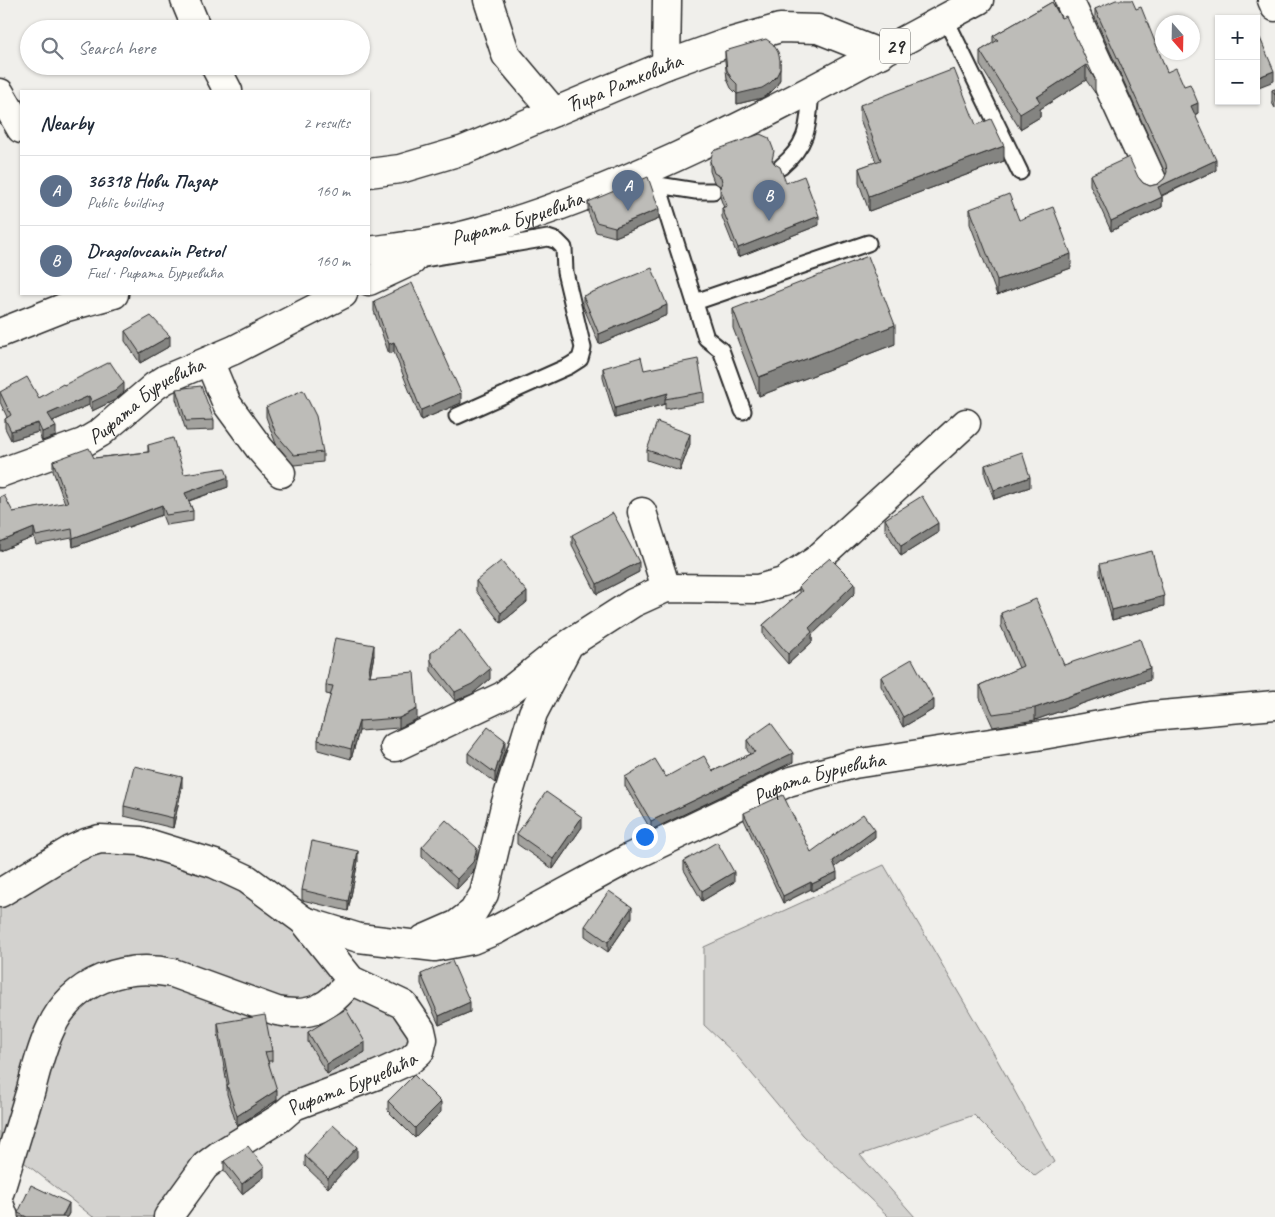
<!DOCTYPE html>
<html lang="en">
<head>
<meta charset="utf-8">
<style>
	:root { --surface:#fff; --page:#f6f6f7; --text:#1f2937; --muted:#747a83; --line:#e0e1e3; --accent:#111827 }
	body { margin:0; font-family:Caveat,sans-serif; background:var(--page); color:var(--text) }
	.controls { position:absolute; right:15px; top:15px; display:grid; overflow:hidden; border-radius:0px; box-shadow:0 1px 4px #0004 }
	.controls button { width:45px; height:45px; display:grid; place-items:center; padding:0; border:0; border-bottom:1px solid var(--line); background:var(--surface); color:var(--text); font:25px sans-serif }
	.compass { position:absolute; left:1155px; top:15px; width:45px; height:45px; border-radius:50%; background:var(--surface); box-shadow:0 1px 4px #0004; rotate:160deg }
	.you { position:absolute; left:644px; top:836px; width:18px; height:18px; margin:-12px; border:4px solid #fff; border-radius:50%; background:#1a73e8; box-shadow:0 0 0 8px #1a73e833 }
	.badge { display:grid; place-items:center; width:32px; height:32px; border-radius:50%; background:var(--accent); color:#fff; font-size:16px; font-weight:700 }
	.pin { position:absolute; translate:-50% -41px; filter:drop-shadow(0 1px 2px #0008) }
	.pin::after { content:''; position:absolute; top:26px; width:18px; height:15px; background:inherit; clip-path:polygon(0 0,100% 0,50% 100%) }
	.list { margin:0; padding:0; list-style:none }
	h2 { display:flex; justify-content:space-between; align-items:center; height:65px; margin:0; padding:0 20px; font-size:21px }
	h2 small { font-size:16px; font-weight:400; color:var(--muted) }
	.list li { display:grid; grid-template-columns:32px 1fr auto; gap:15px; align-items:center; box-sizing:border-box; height:70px; padding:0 20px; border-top:1px solid var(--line) }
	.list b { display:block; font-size:19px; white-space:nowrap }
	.list p { margin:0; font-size:16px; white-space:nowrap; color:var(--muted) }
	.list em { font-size:16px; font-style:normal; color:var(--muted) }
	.icon { flex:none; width:28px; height:28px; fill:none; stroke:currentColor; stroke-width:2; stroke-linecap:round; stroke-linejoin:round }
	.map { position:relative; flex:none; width:1275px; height:1217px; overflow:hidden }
	.search { position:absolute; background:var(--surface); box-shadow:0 1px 4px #0004; left:20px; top:20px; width:350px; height:55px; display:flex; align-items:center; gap:12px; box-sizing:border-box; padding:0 18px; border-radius:28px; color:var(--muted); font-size:19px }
	.panel { position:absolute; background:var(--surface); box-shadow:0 1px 4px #0004; left:20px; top:90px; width:350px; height:205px; border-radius:0px }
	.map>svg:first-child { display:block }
	.green { fill:#d3d2cf; stroke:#7f7e7d }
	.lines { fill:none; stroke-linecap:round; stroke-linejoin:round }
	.service-casing { stroke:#2b2b2b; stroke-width:19 }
	.minor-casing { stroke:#2b2b2b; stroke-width:31 }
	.tertiary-casing { stroke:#2b2b2b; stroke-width:31 }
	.primary-casing { stroke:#2b2b2b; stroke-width:31 }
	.service { stroke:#fdfcf7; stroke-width:15 }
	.minor { stroke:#fdfcf7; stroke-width:28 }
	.tertiary { stroke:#fdfcf7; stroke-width:28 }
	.primary { stroke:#fdfcf7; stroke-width:28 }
	.wall { fill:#a3a29e; stroke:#2b2b2b }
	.shaded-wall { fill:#848481; stroke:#2b2b2b }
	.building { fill:#bdbcb8; stroke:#2b2b2b }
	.labels { text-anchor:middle; stroke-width:4.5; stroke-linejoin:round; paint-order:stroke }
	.shield { fill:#fdfcf7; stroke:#6a6a68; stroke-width:1 }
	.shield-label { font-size:20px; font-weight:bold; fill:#2b2b2b }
	.street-label { font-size:21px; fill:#2b2b2b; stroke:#fdfcf7 }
</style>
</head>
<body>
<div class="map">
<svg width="1275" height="1217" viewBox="0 0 1275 1217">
	<rect width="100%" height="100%" fill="#f0efeb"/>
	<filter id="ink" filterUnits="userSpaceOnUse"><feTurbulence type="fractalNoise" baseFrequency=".02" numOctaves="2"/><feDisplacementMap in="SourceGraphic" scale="10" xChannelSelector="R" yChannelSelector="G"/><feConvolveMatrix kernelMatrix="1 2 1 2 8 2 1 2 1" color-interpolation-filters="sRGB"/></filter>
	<g filter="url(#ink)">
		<path class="green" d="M100 839 247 879 351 980 404 1005 423 1039 294 1106 167 1217H93L0 1143V893Z
			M884 865 989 1045 1054 1162 1035 1176 974 1115 860 1155 915 1217H889L803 1135 737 1056 704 1025V947Z"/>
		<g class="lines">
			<defs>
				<path id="service" d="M945 18 1020 172
					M781 167C809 143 808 126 811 91
					M651 168 658 185 706 338 721 350 743 411
					M658 185 696 191H713
					M412 261 548 238 557 241 564 248 565 272 583 348 580 359 569 366 457 416
					M695 302 868 243"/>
				<g id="minor">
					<path d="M488 0 506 55 554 112"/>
					<path d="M1069 0 1152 180"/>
					<path d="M1272 0 1275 7"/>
					<path d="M666 65 667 0"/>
					<path d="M0 93 21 129"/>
					<path d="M369 281 412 261 410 245"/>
					<path d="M209 361 227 404 260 449 281 473"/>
					<path id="s1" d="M0 473 83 443 100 433 155 386 166 379 234 350 343 294"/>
					<path d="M642 512 666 588"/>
					<path d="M395 747 503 696 562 649"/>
					<path id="s2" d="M0 893 71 850 86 843 100 839 141 841 215 864 247 879 304 921 359 938 435 947 472 940 496 930 629 858 788 782 854 764 1043 735 1151 716 1275 705"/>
					<path d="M424 939 456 925 473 912 484 894 505 806 533 713 569 644 633 603 666 588 758 589 783 582 815 561 966 423"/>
					<path d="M0 1191C10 1158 20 1126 30 1093 36 1071 41 1048 51 1028 73 980 124 963 173 973L277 1011C312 1018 330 1007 351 980"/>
					<path d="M0 1206 4 1217"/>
					<path id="s3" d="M168 1217 205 1166 221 1154 280 1118 294 1106 377 1075 410 1060 420 1051 423 1039 421 1030 404 1005 351 980 304 921"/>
				</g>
				<g id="tertiary">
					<path d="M185 0 197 29"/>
					<path d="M215 66 228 91"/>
					<path id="s4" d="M369 173 400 169 464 150 666 65 724 44 780 28 818 29 881 54"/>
				</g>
				<g id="primary">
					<path id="s5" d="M369 251C405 246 442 242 477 232 545 214 610 187 674 158 778 110 878 54 979 0"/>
					<path d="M0 333 63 308 114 294"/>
				</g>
			</defs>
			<use href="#service" class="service-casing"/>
			<use href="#minor" class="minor-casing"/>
			<use href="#tertiary" class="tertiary-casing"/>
			<use href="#primary" class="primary-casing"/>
			<use href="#service" class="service"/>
			<use href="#minor" class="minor"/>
			<use href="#tertiary" class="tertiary"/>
			<use href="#primary" class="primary"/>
		</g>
		<path class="wall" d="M1052 2 1095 79V93L1086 80 1040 109V117L1020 129 980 65V51L993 43V36Z
			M1095 9H1136L1167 72 1184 86 1198 113 1195 115 1216 170 1162 196V207L1111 231 1090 185V175L1138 177 1143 183 1150 186 1158 184 1164 179 1166 175 1095 18Z
			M725 51 780 79 776 87 770 93 762 98 737 104V94L731 88 727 79 725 61Z
			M1275 89V108L1272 103V90Z
			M860 105 976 125 1004 161 869 211 859 183V168L876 162 860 119Z
			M710 161H774V163L786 183 819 225 738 257 722 217V208H724L720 197V186L714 182 710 171Z
			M588 202 659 219 615 237 596 232 588 212Z
			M970 209 1019 220 1071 268 997 295 970 224Z
			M583 296 667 315 599 344 583 306Z
			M374 301 461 403 421 420 394 352 389 354 374 311Z
			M733 309 895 344 759 396 733 328Z
			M125 331 170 346 140 363 125 341Z
			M603 368 644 370 704 392V402L665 409V404L615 418 603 378Z
			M64 385 124 392 115 400 92 411 89 405 53 421 56 436 42 441 38 432 11 440 5 428V419L7 417 0 402V392L39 398Z
			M176 389 214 420V430L186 431 176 399Z
			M266 407 323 452V462L294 465 276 444 266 417Z
			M690 444 680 471 647 460V450Z
			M148 445 184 474 228 487 189 501 193 511V521L166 525 162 515 73 547 72 538 36 545 34 537 0 551V497L13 512 65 503 53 471V461L94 458 148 452Z
			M985 465 1030 487 994 499 985 475Z
			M885 519 938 533 901 556 885 529Z
			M572 535 639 572 597 594 572 545Z
			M1100 564 1164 606 1112 620 1100 574Z
			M476 581 527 602 501 623 476 591Z
			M799 587 855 593 812 635V642L788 664 763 635V625L799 594Z
			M1001 613 1064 665 1150 680 1035 720 993 727 980 698V685L1019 668 1001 626Z
			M431 653 490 679 472 694 455 701 431 671Z
			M374 655 370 676 417 719 399 728 359 731 351 759 318 750V740L331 695 326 694V685Z
			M881 677 934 709 903 727 881 686Z
			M747 740 793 762 651 830 625 786V777H666L713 771 750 754 747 750Z
			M505 750 495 783 468 762V753Z
			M182 787 173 828 124 816V806Z
			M744 813 811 852 875 837 835 867 837 879 812 891 811 889 783 903 744 820Z
			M582 827 553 869 517 844V834Z
			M422 847 477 858 473 872 457 889 422 857Z
			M358 861 348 911 302 900V890Z
			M684 861 734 882 702 901 684 870Z
			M632 917 608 952 585 936V926Z
			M421 974 470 1012 439 1025 421 984Z
			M218 1023 272 1051V1061H268L277 1100 237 1126 227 1094V1084L218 1033Z
			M308 1032 365 1052 327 1074 308 1042Z
			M388 1101 441 1112 415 1138 388 1111Z
			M305 1156 357 1157 328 1188 305 1166Z
			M224 1161 264 1177 242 1194 224 1171Z
			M18 1213H69L67 1217H18Z"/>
		<path class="shaded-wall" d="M780 60V79L776 87 770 93 762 98 737 104V94Z
			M1086 65V80L1040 109V117L1020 129V114L1037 97Z
			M1274 71V81L1256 88V78Z
			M1198 103V113L1191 116V106Z
			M1004 146V161L869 211V196Z
			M1216 160V170L1158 197V187Z
			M1162 197V207L1111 231V221Z
			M659 209V219L615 237V227Z
			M819 216V225L738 257V248Z
			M1071 254V268L997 295V280Z
			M667 305V315L599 344V334Z
			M895 325V344L759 396V377Z
			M170 336V346L140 363V353Z
			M394 342V352L389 354V344Z
			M124 383V392L115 400 92 411V402Z
			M461 393V403L421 420V410Z
			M668 393 665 399V404L615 418V408Z
			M89 396V405L48 423V414Z
			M38 423V432L11 440V431Z
			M56 427V436L42 441V432Z
			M690 434V444L680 471V461Z
			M228 477V487L185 502V493Z
			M1030 477V487L994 499V490Z
			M162 505V515L73 547V538Z
			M938 523V533L901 556V546Z
			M34 528V537L0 551V542Z
			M639 562V572L597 594V584Z
			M855 583V593L812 635V642L788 664V654L809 628Z
			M527 592V602L501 623V613Z
			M1164 596V606L1112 620V610Z
			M374 645V655L368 686V676Z
			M1150 668V680L1035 720V708Z
			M490 669V679L472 694 455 701V692Z
			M934 700V709L903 727V717Z
			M417 709V719L399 728V718Z
			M359 721V731L351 759V749Z
			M505 740V750L495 783V773Z
			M793 753V762L651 830V821Z
			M182 777V787L173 828V818Z
			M582 817V827L553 869V859Z
			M875 830V837L833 869V861Z
			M477 848V858L473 872 457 889V879Z
			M358 851V861L348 911V901Z
			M734 872V882L702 901V891Z
			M837 872V879L812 891V884Z
			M811 882V889L783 903V896Z
			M632 907V917L608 952V942Z
			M470 1002V1012L439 1025V1016Z
			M365 1042V1052L327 1074V1064Z
			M277 1090V1100L237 1126V1116Z
			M441 1102V1112L415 1138V1128Z
			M357 1147V1157L328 1188V1178Z
			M264 1167V1177L242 1194V1184Z
			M69 1203V1213L67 1217H62Z"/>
		<path class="building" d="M1116 0H1132L1136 9 1141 7 1167 72 1176 68 1184 86 1190 84 1198 103 1191 106 1216 160 1158 187 1162 197 1111 221 1090 175 1129 157 1138 177 1143 183 1150 186 1158 184 1164 179 1167 172 1166 164 1095 9Z
			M1052 2 1061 18 1066 16 1095 79 1086 65 1037 97 1040 102 1020 114 980 51 998 40 993 36Z
			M1260 38 1274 71 1256 78V40Z
			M766 39 773 44 778 52 780 60V69L776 77 770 83 762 88 737 94V84L731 78 727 70 725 51Z
			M954 69 976 125 991 119 1004 146 869 196 859 168 881 160 860 105Z
			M1275 89V95L1272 90Z
			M760 134 769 138 774 151 772 160 775 164 780 167 786 183 804 176 819 216 738 248 722 208 727 206 720 188 722 182 721 177 714 173 710 161 713 151Z
			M648 177 659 209 615 227 596 222 588 202Z
			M1009 194 1019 220 1053 207 1071 254 997 280 970 209Z
			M868 256 895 325 759 377 733 309Z
			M652 268 667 305 599 334 583 296Z
			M412 283 461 393 421 410 394 342 389 344 374 301Z
			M151 316 170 336 140 353 125 331Z
			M641 357 644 370 698 359 704 392 665 399 668 393 615 408 603 368Z
			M110 362 124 383 115 391 92 402 89 396 48 414 56 427 42 432 38 423 11 431 5 419 11 415 0 392 27 377 39 398 63 384 64 385Z
			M201 386 214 420 186 421 176 389Z
			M303 390 316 416 323 452 294 455 276 434 266 407Z
			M657 422 690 434 680 461 647 450Z
			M173 438 184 474 225 468 228 477 185 493 193 511 166 515 162 505 73 538 72 529 36 536 34 528 0 542V497L4 495 13 512 68 502 53 461 89 448 94 458 149 452 148 445Z
			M1022 452 1030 477 994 490 985 465Z
			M922 496 938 523 901 546 885 519Z
			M613 513 639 562 597 584 572 535Z
			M1152 551 1164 596 1112 610 1100 564Z
			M830 558 855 583 809 628 812 632 788 654 763 625 802 591 799 587 818 568Z
			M501 561 527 592 501 613 476 581Z
			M1036 599 1064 665 1140 639 1150 668 1035 708 993 714 980 685 1023 666 1001 613Z
			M460 630 490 669 472 684 455 692 431 661V653Z
			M335 638 374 645 368 676 414 672 417 709 399 718 359 721 351 749 318 740 333 686 326 685Z
			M912 659 934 700 903 717 881 677Z
			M771 723 793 753 651 821 625 777 655 759 666 777 704 756 713 771 755 752 747 740Z
			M488 727 505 740 495 773 468 753Z
			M134 766 182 777 173 818 124 806Z
			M546 792 582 817 553 859 517 834Z
			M783 795 811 852 863 814 875 830 833 861 837 872 812 884 811 882 783 896 744 813Z
			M446 820 477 848 473 862 457 879 422 847Z
			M312 841 358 851 348 901 302 890Z
			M717 842 734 872 702 891 684 861Z
			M609 891 632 907 608 942 585 926Z
			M452 961 470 1002 439 1016 421 974Z
			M346 1009 365 1042 327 1064 308 1032Z
			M265 1015 272 1051 265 1052 277 1090 237 1116 227 1085 229 1084 218 1023Z
			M414 1075 441 1102 415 1128 388 1101Z
			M333 1125 357 1147 328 1178 305 1156Z
			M248 1146 264 1167 242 1184 224 1161Z
			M31 1185 69 1203 62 1217H27L18 1213Z"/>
	</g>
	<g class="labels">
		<rect class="shield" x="880" y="28.5" width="30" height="35" rx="4"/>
		<g class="shield-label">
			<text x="895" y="53">29</text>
		</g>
		<g class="street-label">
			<text dy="7" stroke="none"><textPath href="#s4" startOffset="271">Ћира Ратковића</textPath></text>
			<text dy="7" stroke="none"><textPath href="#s5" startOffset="152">Рифата Бурџевића</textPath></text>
			<text dy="7" stroke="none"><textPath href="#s1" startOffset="165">Рифата Бурџевића</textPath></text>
			<text dy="7" stroke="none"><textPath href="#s2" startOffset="895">Рифата Бурџевића</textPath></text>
			<text dy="7" stroke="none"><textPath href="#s3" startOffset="232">Рифата Бурџевића</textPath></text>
		</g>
	</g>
</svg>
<div class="controls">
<button>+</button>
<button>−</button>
</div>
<svg class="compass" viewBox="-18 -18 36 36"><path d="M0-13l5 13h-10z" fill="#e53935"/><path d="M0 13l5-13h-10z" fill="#747a83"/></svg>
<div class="you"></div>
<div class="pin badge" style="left:628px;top:211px;background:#5c6f8a">A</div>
<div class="pin badge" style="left:769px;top:221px;background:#5c6f8a">B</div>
<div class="search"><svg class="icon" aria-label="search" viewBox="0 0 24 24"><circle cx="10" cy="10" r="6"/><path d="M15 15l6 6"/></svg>Search here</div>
<section class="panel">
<h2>Nearby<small>2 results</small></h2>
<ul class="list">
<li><span class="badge" style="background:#5c6f8a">A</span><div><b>36318 Нови Пазар</b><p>Public building</p></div><em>160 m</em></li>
<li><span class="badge" style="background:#5c6f8a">B</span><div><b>Dragolovcanin Petrol</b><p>Fuel · Рифата Бурџевића</p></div><em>160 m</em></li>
</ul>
</section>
</div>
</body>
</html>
